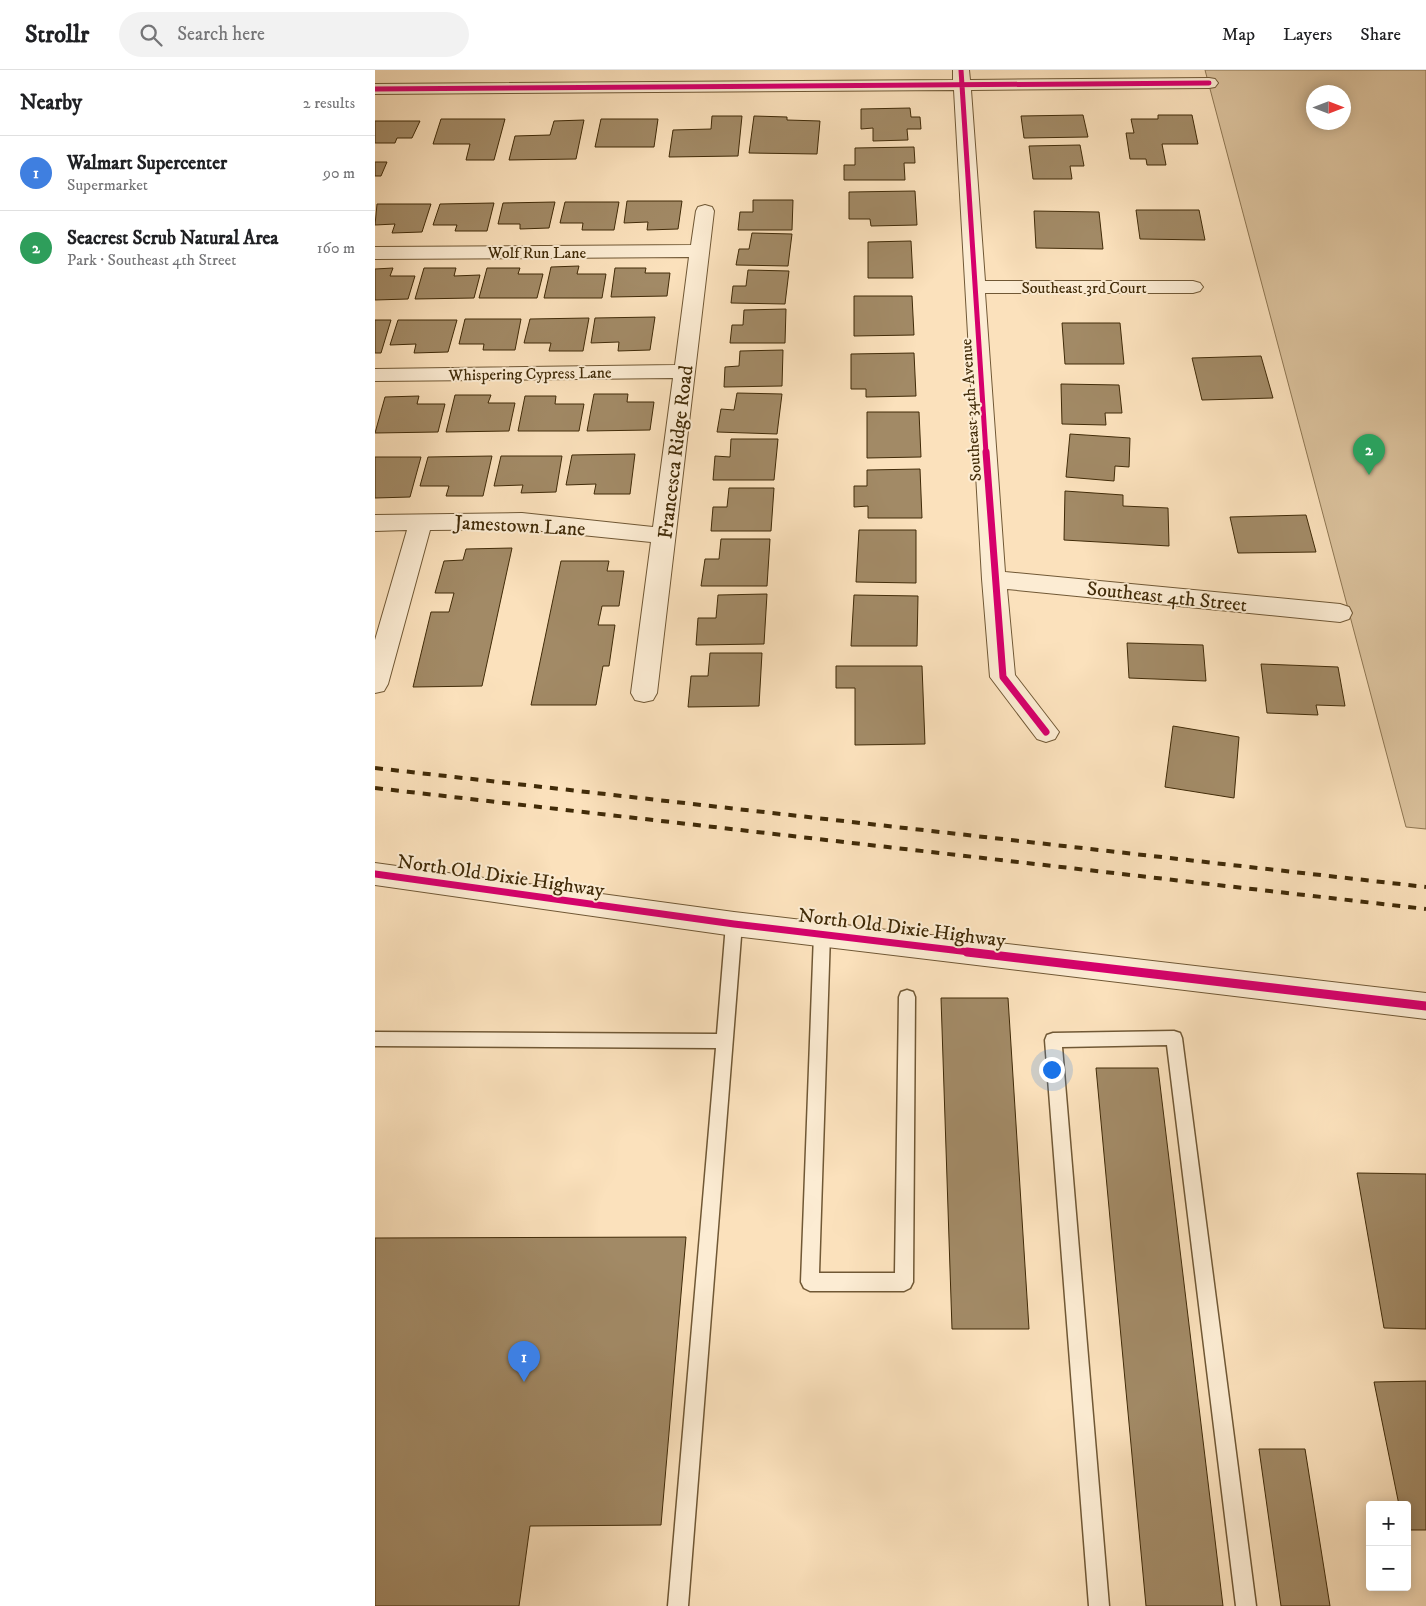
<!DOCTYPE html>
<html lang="en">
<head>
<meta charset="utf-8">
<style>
	:root { --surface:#fff; --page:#f2f2f2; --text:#202124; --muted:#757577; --line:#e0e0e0; --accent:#8f2418 }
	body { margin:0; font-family:"IM FELL DW Pica",serif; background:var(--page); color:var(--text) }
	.controls { position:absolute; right:15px; bottom:15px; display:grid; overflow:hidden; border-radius:5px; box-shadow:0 2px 12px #0003 }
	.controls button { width:45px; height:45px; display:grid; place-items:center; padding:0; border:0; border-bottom:1px solid var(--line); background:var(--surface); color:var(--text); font:25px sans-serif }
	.compass { position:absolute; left:931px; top:15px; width:45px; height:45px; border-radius:50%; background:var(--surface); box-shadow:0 2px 12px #0003; rotate:90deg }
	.you { position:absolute; left:676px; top:999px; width:18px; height:18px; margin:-12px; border:4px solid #fff; border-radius:50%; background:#1a73e8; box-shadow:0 0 0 8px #1a73e833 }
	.badge { display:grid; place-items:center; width:32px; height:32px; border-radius:50%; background:var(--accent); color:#fff; font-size:16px; font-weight:700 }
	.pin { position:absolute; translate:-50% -41px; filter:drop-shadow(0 1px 2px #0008) }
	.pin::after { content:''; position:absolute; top:26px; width:18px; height:15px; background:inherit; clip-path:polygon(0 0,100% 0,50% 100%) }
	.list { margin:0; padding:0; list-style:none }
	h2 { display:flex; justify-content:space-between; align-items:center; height:65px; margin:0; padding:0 20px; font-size:21px }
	h2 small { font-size:16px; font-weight:400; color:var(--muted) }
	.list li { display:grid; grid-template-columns:32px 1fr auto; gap:15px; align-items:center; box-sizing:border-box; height:75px; padding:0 20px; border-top:1px solid var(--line) }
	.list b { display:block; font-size:19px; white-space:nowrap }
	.list p { margin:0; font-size:16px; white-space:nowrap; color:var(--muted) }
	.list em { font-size:16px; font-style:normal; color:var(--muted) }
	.icon { flex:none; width:28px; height:28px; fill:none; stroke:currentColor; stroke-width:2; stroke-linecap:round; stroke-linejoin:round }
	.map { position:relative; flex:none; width:1051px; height:1536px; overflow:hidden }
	header { display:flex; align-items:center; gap:30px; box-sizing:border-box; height:70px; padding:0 25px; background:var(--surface); border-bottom:1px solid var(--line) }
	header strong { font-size:24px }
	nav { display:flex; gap:28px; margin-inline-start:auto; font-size:18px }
	.search { width:350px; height:45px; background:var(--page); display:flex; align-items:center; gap:12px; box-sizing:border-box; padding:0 18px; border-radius:28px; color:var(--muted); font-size:19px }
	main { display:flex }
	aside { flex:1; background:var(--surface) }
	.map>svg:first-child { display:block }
	.green { fill:#dbc29d; stroke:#8e7652; fill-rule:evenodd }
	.building { fill:#a28a66; stroke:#412b08 }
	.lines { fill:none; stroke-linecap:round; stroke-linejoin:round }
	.service-casing { stroke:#705835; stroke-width:3 }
	.minor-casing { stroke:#705835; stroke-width:2 }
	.tertiary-casing { stroke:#705835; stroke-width:2 }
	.service { fill:#fcecd3; fill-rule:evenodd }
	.minor { fill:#fcecd3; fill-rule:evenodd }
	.tertiary { fill:#fcecd3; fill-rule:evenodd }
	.rail { stroke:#412b08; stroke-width:4; stroke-dasharray:8 8; stroke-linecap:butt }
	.cycleway-far2-casing { stroke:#fcecd3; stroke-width:8 }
	.cycleway-far1-casing { stroke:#fcecd3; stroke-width:10 }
	.cycleway-casing { stroke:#fcecd3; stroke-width:12 }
	.cycleway-far2 { stroke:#d6006c; stroke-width:5 }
	.cycleway-far1 { stroke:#d6006c; stroke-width:7 }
	.cycleway { stroke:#d6006c; stroke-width:9 }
	.labels { text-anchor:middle; stroke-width:4; stroke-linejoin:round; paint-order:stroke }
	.far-street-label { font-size:16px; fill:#412b08; stroke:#fcecd3 }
	.street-label { font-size:20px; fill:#412b08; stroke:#fcecd3 }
</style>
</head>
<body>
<header>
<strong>Strollr</strong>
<div class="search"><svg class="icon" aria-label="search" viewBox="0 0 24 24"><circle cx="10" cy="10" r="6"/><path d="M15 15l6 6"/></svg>Search here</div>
<nav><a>Map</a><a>Layers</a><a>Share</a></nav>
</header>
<main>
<aside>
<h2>Nearby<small>2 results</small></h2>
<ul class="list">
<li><span class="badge" style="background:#3f7fe0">1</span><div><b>Walmart Supercenter</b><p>Supermarket</p></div><em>90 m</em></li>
<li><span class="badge" style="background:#2e9e5b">2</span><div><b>Seacrest Scrub Natural Area</b><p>Park · Southeast 4th Street</p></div><em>160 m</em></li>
</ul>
</aside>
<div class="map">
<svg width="1051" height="1536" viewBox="0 0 1051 1536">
	<rect width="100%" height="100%" fill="#fbe1bc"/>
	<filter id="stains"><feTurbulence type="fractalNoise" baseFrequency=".004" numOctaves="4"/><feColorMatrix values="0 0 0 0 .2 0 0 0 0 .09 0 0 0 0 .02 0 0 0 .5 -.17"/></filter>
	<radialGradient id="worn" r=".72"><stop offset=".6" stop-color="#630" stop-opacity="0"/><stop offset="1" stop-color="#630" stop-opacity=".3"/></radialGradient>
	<path class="green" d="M830 0H1051V759L1031 757ZM938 22H968V52H938Z"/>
	<path class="building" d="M535 38 536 47H545L546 59H532L533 70 498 71V58L486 59V39Z
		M708 45 713 67 649 68 646 46Z
		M783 45H817L823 74H787L791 95H772L771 89H755L751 63H759L756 49H783Z
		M337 46H367L363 86 294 87 298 60 336 59Z
		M379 46 412 47V50L445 51 442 84 374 83Z
		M66 49H130L119 90H91L95 74H58Z
		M226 49H283L279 77H220Z
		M209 50 201 89 134 90 140 66 175 65 179 51Z
		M0 51H45L37 68H22L20 73H0Z
		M705 75 709 96H695L697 109H658L654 76Z
		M539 77 540 93H529L530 110H469V95H480V78Z
		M0 92H12L6 106H0Z
		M540 121 542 155 496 156 495 149H474V122Z
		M378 130H418L417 160H363L365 142H378Z
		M252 131H307L303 159 272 160 273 152 249 153Z
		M180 132 174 158 145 159V154H123L128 133Z
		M190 132H244L239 160H207L208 153H185Z
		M119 133 112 161H80L82 155H58L65 134Z
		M2 134H56L47 162 17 163 20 154 0 155Z
		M761 140H824L830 170 765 169Z
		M659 141 724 142 728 179 661 178Z
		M377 163 417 164 413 196 361 195 364 179H374Z
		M536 171 538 208H493V172Z
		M204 196 202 204H231L227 228H169L176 197Z
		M18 198 15 206H40L33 229 0 230V199Z
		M49 198H81L79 206 105 205 99 228 40 229Z
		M112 198H145L143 204H168L162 228H104Z
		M240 198H271L270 203H295L292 226 236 227Z
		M373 200 414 201 410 234 356 233 358 216H371Z
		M479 226H537L539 265 479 266Z
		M411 239 410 273H355L357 255H368L369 240Z
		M280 247 275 280 243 281 244 272 216 273 220 248Z
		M214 248 208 281H174L176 273H149L155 249Z
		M90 249H146L140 280H108L109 274H84Z
		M0 250H16L6 283H0Z
		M23 250H82L73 282 39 283 41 274 15 275Z
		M687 253H745L749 294H690Z
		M408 280 407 316 349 317 350 297 364 296 365 281Z
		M539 283 541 326 491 327V319H476V284Z
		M886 286 898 328 827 330 817 288Z
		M686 314 744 315 747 343H730L731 355 687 354Z
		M362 323 407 324 402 364 342 362 346 339 359 340Z
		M219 324H253L252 332H279L275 360 212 361Z
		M80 325H116L113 333H140L134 361 71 362Z
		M44 326 42 334H70L63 362 0 363 10 327Z
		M150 326H181L180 334H209L204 361H143Z
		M492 342H544L546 387 492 388Z
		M695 364 755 368 754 397 740 396 739 411 691 407Z
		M356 369H403L399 410H338L340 386 355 387Z
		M260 384 255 424H219L221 414 191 415 197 385Z
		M117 386 108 426H71L74 416H45L53 387Z
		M126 386H187L181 422 146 423 148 415 119 416Z
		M0 387H46L35 427 0 428Z
		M545 399 547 448H493V436L479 437V416H492V400Z
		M354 418H399L396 461H336L338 437H352Z
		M690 421 748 425V436L793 438 794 476 689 470Z
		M931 445 941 482 863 483 855 447Z
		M484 460H541V513L481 512Z
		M346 469H395L392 516H326L330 489H344Z
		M137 478 107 616 38 617 56 542H74L79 523H60L69 491 88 490 91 479Z
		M186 491H234L232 501H249L244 536H227L223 555H240L234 596H228L221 635H156Z
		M392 524 389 574 321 575 323 548H341L343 525Z
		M479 525 543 526 542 576H476Z
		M752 573 828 575 831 611 754 608Z
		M335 583H387L384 636 313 637 316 606H333Z
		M886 594 963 597 970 636 941 635 943 645 892 643Z
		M461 596H547L550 674 480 675V618H461Z
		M798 656 864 667 859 728 790 717Z
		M566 928H633L654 1259H577Z
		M721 998H783L848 1536H771Z
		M982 1103 1051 1104V1259L1009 1258Z
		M311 1167 286 1455 155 1456 144 1536H0V1168Z
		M1051 1311V1460H1032V1435H1024L999 1312Z
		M884 1379H930L955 1536H906Z"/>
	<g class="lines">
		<defs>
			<path id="service" d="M359 848 365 849 367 854 313 1536H293L341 978 0 976V962L342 964 351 854 353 849Z
				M447 858 453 859 455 864 444 1203H520L524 927 526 922 532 920 538 922 540 927 538 1212 535 1218 529 1221H435L429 1218 426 1212 439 864 441 859Z
				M799 961 805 963 807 968 881 1536H861L792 975 687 977 734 1536H714L670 970 672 965 678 963Z"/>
			<path id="minor" d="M578 0H594L595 10 834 8 840 9 843 13 840 17 834 18 596 20 610 211H818L825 213 828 217 825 221 818 223H610L630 502 965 534 974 537 977 543 974 549 965 552 632 519 640 605 684 662 680 669 671 672 662 669 615 607 607 509 579 20 0 24V14L578 10Z
				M330 135 337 137 339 141 282 623 278 630 269 632 260 630 256 623 276 472 147 459 55 460 13 614 9 621 0 623V570L32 460 0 461V445L147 443 278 457 298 308 0 311V299L300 295 314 187 0 189V177L316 175 321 141 323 137Z"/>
			<path id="tertiary" d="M0 793 359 842 1051 923V949L359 866 0 815Z"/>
		</defs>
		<use href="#service" class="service-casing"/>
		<use href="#minor" class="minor-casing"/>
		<use href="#tertiary" class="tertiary-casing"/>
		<use href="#service" class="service"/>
		<use href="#minor" class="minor"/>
		<use href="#tertiary" class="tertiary"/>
		<path class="rail" d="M0 698 1051 817
			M0 718 1051 839"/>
		<defs>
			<path id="cycleway-far2" d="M586 0 611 383
				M0 19 834 13"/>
			<path id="cycleway-far1" d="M611 382 628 607 671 662
				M0 804 359 854 603 883"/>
			<path id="cycleway" d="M592 882 1051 936"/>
		</defs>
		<use href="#cycleway-far2" class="cycleway-far2-casing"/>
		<use href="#cycleway-far1" class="cycleway-far1-casing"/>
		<use href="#cycleway" class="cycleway-casing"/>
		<use href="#cycleway-far2" class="cycleway-far2"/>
		<use href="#cycleway-far1" class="cycleway-far1"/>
		<use href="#cycleway" class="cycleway"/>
	</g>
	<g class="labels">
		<g class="far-street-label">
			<text x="162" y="188">Wolf Run Lane</text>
			<text x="709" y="223">Southeast 3rd Court</text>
			<text transform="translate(155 303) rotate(-1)" y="6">Whispering Cypress Lane</text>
			<text transform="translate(595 340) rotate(-94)" y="6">Southeast 34th Avenue</text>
		</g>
		<g class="street-label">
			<text transform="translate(300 382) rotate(-83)" y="7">Francesca Ridge Road</text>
			<text transform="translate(145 455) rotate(3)" y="7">Jamestown Lane</text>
			<text transform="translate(792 526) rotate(6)" y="7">Southeast 4th Street</text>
			<text transform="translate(126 805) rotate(8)" y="7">North Old Dixie Highway</text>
			<text transform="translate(527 857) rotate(7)" y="7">North Old Dixie Highway</text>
		</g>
	</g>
	<rect width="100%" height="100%" filter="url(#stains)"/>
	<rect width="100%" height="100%" fill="url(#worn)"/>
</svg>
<div class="controls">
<button>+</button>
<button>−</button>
</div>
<svg class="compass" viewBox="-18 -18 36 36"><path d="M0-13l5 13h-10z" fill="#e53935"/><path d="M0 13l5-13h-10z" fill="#757577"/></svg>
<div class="you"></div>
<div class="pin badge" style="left:149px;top:1312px;background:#3f7fe0">1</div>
<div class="pin badge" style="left:994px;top:405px;background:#2e9e5b">2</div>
</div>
</main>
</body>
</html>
